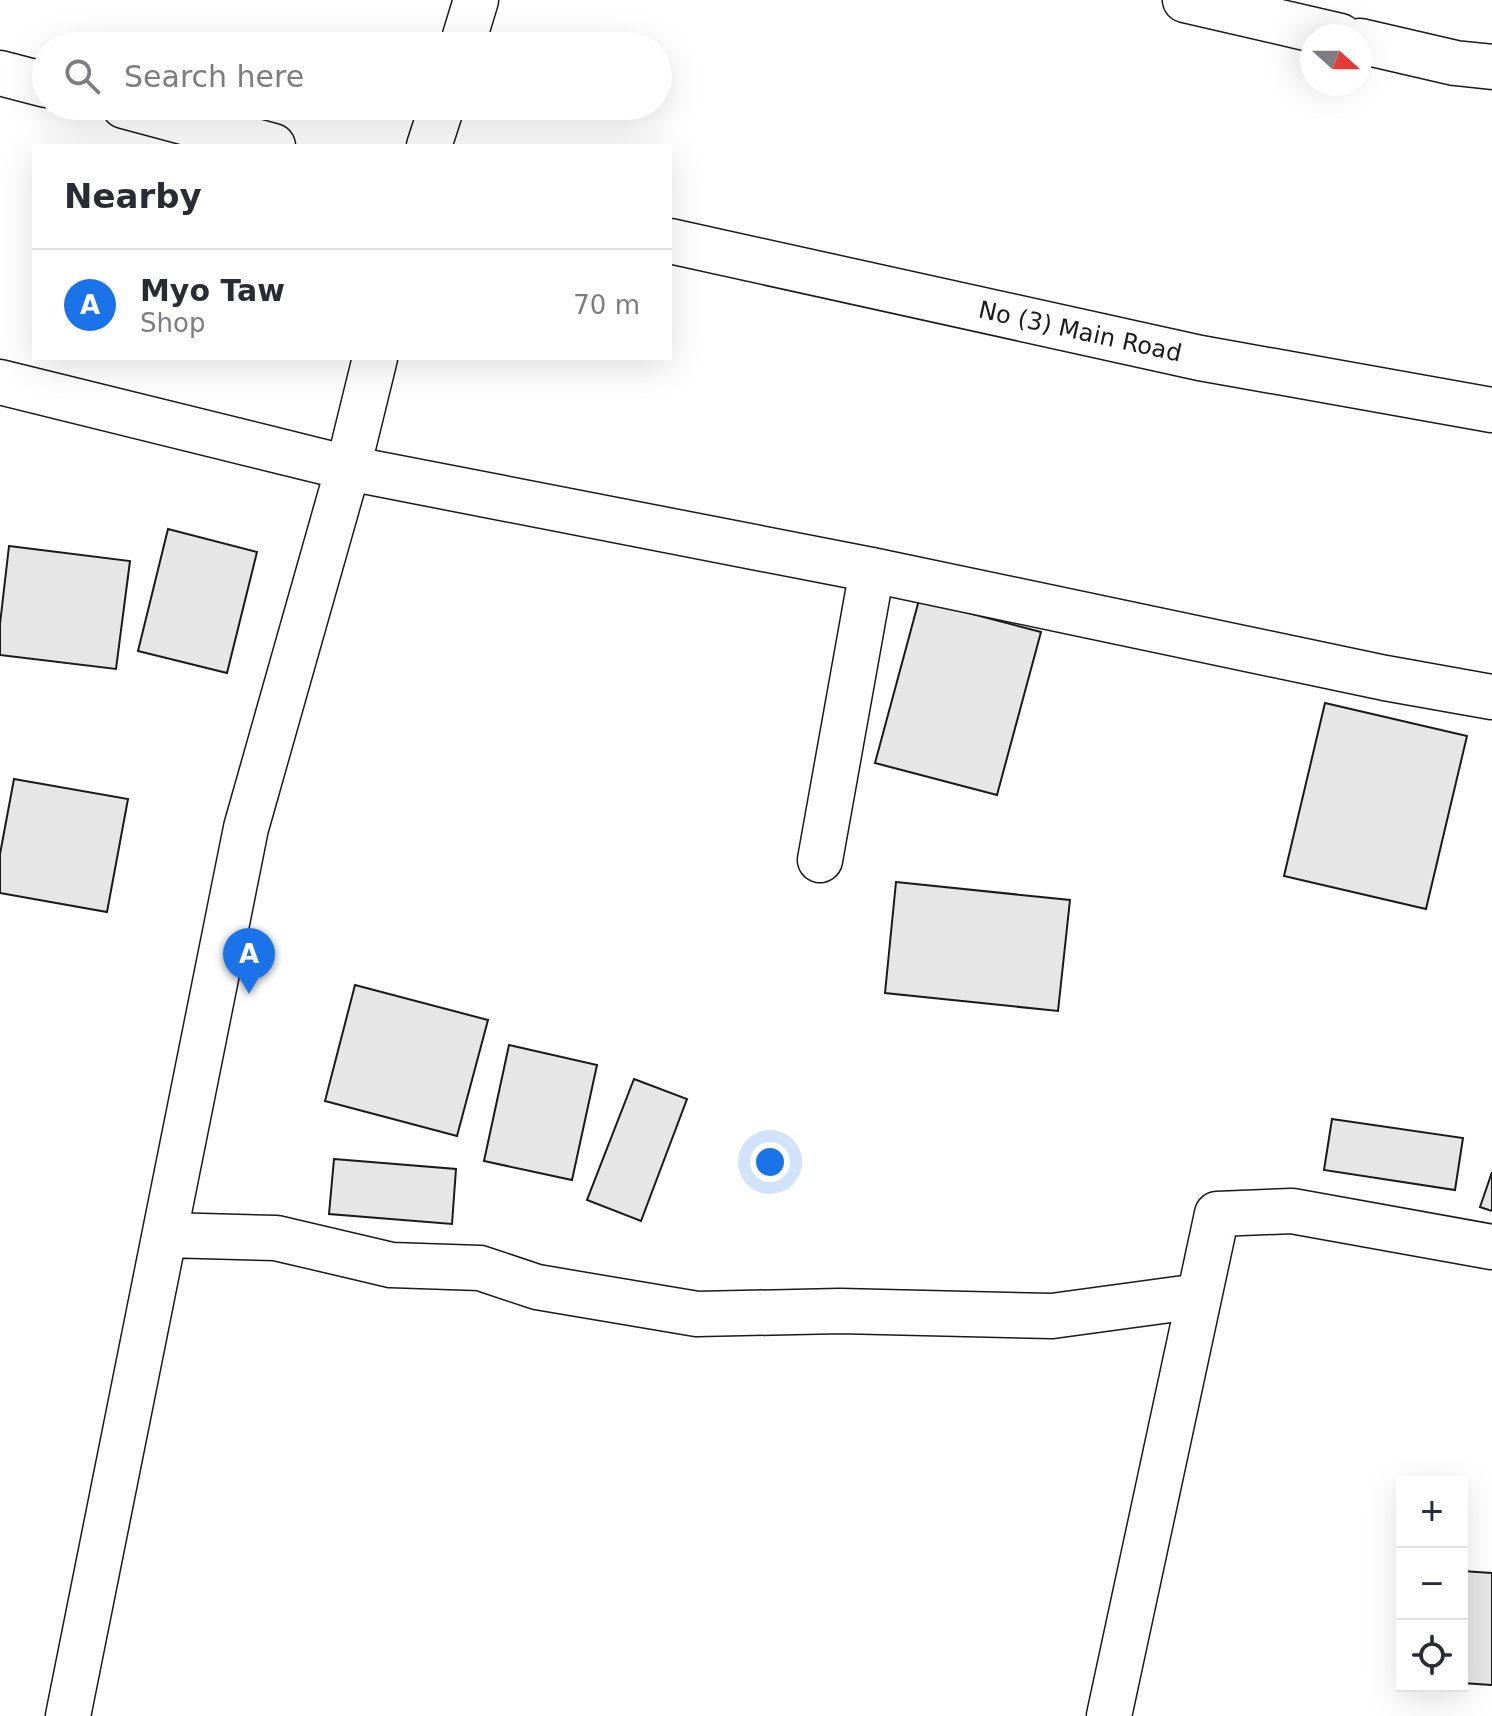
<!DOCTYPE html>
<html lang="en">
<head>
<meta charset="utf-8">
<style>
	:root { --surface:#fff; --page:#f2f2f3; --text:#2b2b33; --muted:#7c7c81; --line:#e1e1e2; --accent:#1a73e8 }
	body { margin:0; font-family:"DejaVu Sans",sans-serif; background:var(--page); color:var(--text) }
	.controls { position:absolute; right:24px; bottom:24px; display:grid; overflow:hidden; border-radius:0px; box-shadow:0 8px 32px #0002 }
	.controls button { width:72px; height:72px; display:grid; place-items:center; padding:0; border:0; border-bottom:2px solid var(--line); background:var(--surface); color:var(--text); font:40px sans-serif }
	.compass { position:absolute; left:1300px; top:24px; width:72px; height:72px; border-radius:50%; background:var(--surface); box-shadow:0 8px 32px #0002; rotate:111deg }
	.you { position:absolute; left:770px; top:1162px; width:28px; height:28px; margin:-20px; border:6px solid #fff; border-radius:50%; background:#1a73e8; box-shadow:0 0 0 12px #1a73e833 }
	.badge { display:grid; place-items:center; width:52px; height:52px; border-radius:50%; background:var(--accent); color:#fff; font-size:26px; font-weight:700 }
	.pin { position:absolute; translate:-50% -66px; filter:drop-shadow(0 2px 4px #0008) }
	.pin::after { content:''; position:absolute; top:42px; width:28px; height:24px; background:inherit; clip-path:polygon(0 0,100% 0,50% 100%) }
	.list { margin:0; padding:0; list-style:none }
	h2 { display:flex; justify-content:space-between; align-items:center; height:104px; margin:0; padding:0 32px; font-size:34px }
	h2 small { font-size:26px; font-weight:400; color:var(--muted) }
	.list li { display:grid; grid-template-columns:52px 1fr auto; gap:24px; align-items:center; box-sizing:border-box; height:112px; padding:0 32px; border-top:2px solid var(--line) }
	.list b { display:block; font-size:30px; white-space:nowrap }
	.list p { margin:0; font-size:26px; white-space:nowrap; color:var(--muted) }
	.list em { font-size:26px; font-style:normal; color:var(--muted) }
	.icon { flex:none; width:44px; height:44px; fill:none; stroke:currentColor; stroke-width:2; stroke-linecap:round; stroke-linejoin:round }
	.map { position:relative; flex:none; width:1492px; height:1716px; overflow:hidden }
	.search { position:absolute; background:var(--surface); box-shadow:0 8px 32px #0002; left:32px; top:32px; width:640px; height:88px; display:flex; align-items:center; gap:20px; box-sizing:border-box; padding:0 28px; border-radius:44px; color:var(--muted); font-size:30px }
	.panel { position:absolute; background:var(--surface); box-shadow:0 8px 32px #0002; left:32px; top:144px; width:640px; height:216px; border-radius:0px }
	.map>svg:first-child { display:block }
	.building { fill:#e6e6e6; stroke:#1a1a1a; stroke-width:2 }
	.lines { fill:none; stroke-linecap:round; stroke-linejoin:round }
	.minor-casing { stroke:#1a1a1a; stroke-width:47 }
	.primary-casing { stroke:#1a1a1a; stroke-width:47 }
	.minor { stroke:#fff; stroke-width:44 }
	.primary { stroke:#fff; stroke-width:44 }
	.labels { text-anchor:middle; stroke-width:6; stroke-linejoin:round; paint-order:stroke }
	.street-label { font-size:24px; fill:#1a1a1a; stroke:#fff }
</style>
</head>
<body>
<div class="map">
<svg width="1492" height="1716" viewBox="0 0 1492 1716">
	<rect width="100%" height="100%" fill="#fff"/>
	<path class="building" d="M168 529 257 552 227 673 138 651Z
		M9 546 130 561 116 669 0 655V624Z
		M919 600 1041 632 997 795 875 763Z
		M1325 703 1467 736 1426 909 1284 876Z
		M14 779 128 799 107 912 0 893V854Z
		M896 882 1070 900 1058 1011 885 993Z
		M355 985 488 1020 457 1136 325 1101Z
		M509 1045 597 1065 572 1180 484 1161Z
		M634 1079 687 1099 641 1221 587 1200Z
		M1332 1119 1463 1138 1455 1190 1324 1170Z
		M334 1159 456 1169 452 1224 329 1214Z
		M1492 1172V1211L1480 1207Z
		M1462 1571 1492 1573V1685L1462 1683Z"/>
	<g class="lines">
		<defs>
			<path id="minor" d="M1185 0 1340 36
				M1360 41 1455 63 1492 67
				M462 46 476 0
				M429 146 442 106
				M0 382 348 468 872 570 1385 678 1492 697
				M820 860 872 570
				M166 1235 276 1238 391 1265 480 1268 537 1287 697 1314 840 1311 1052 1316 1199 1296
				M68 1716 246 828 348 468 375 358
				M1109 1716 1217 1214 1292 1211 1492 1247"/>
			<g id="primary">
				<path d="M0 73 46 85"/>
				<path d="M124 106 273 146"/>
				<path id="s1" d="M670 241 1200 358 1492 410"/>
			</g>
		</defs>
		<use href="#minor" class="minor-casing"/>
		<use href="#primary" class="primary-casing"/>
		<use href="#minor" class="minor"/>
		<use href="#primary" class="primary"/>
	</g>
	<g class="labels">
		<g class="street-label">
			<text dy="8" stroke="none"><textPath href="#s1" startOffset="420">No (3) Main Road</textPath></text>
		</g>
	</g>
</svg>
<div class="controls">
<button>+</button>
<button>−</button>
<button><svg class="icon" aria-label="locate" viewBox="0 0 24 24"><circle cx="12" cy="12" r="6"/><path d="M12 2v4M12 18v4M2 12h4M18 12h4"/></svg></button>
</div>
<svg class="compass" viewBox="-18 -18 36 36"><path d="M0-13l5 13h-10z" fill="#e53935"/><path d="M0 13l5-13h-10z" fill="#7c7c81"/></svg>
<div class="you"></div>
<div class="pin badge" style="left:249px;top:994px">A</div>
<div class="search"><svg class="icon" aria-label="search" viewBox="0 0 24 24"><circle cx="10" cy="10" r="6"/><path d="M15 15l6 6"/></svg>Search here</div>
<section class="panel">
<h2>Nearby<small></small></h2>
<ul class="list">
<li><span class="badge">A</span><div><b>Myo Taw</b><p>Shop</p></div><em>70 m</em></li>
</ul>
</section>
</div>
</body>
</html>
